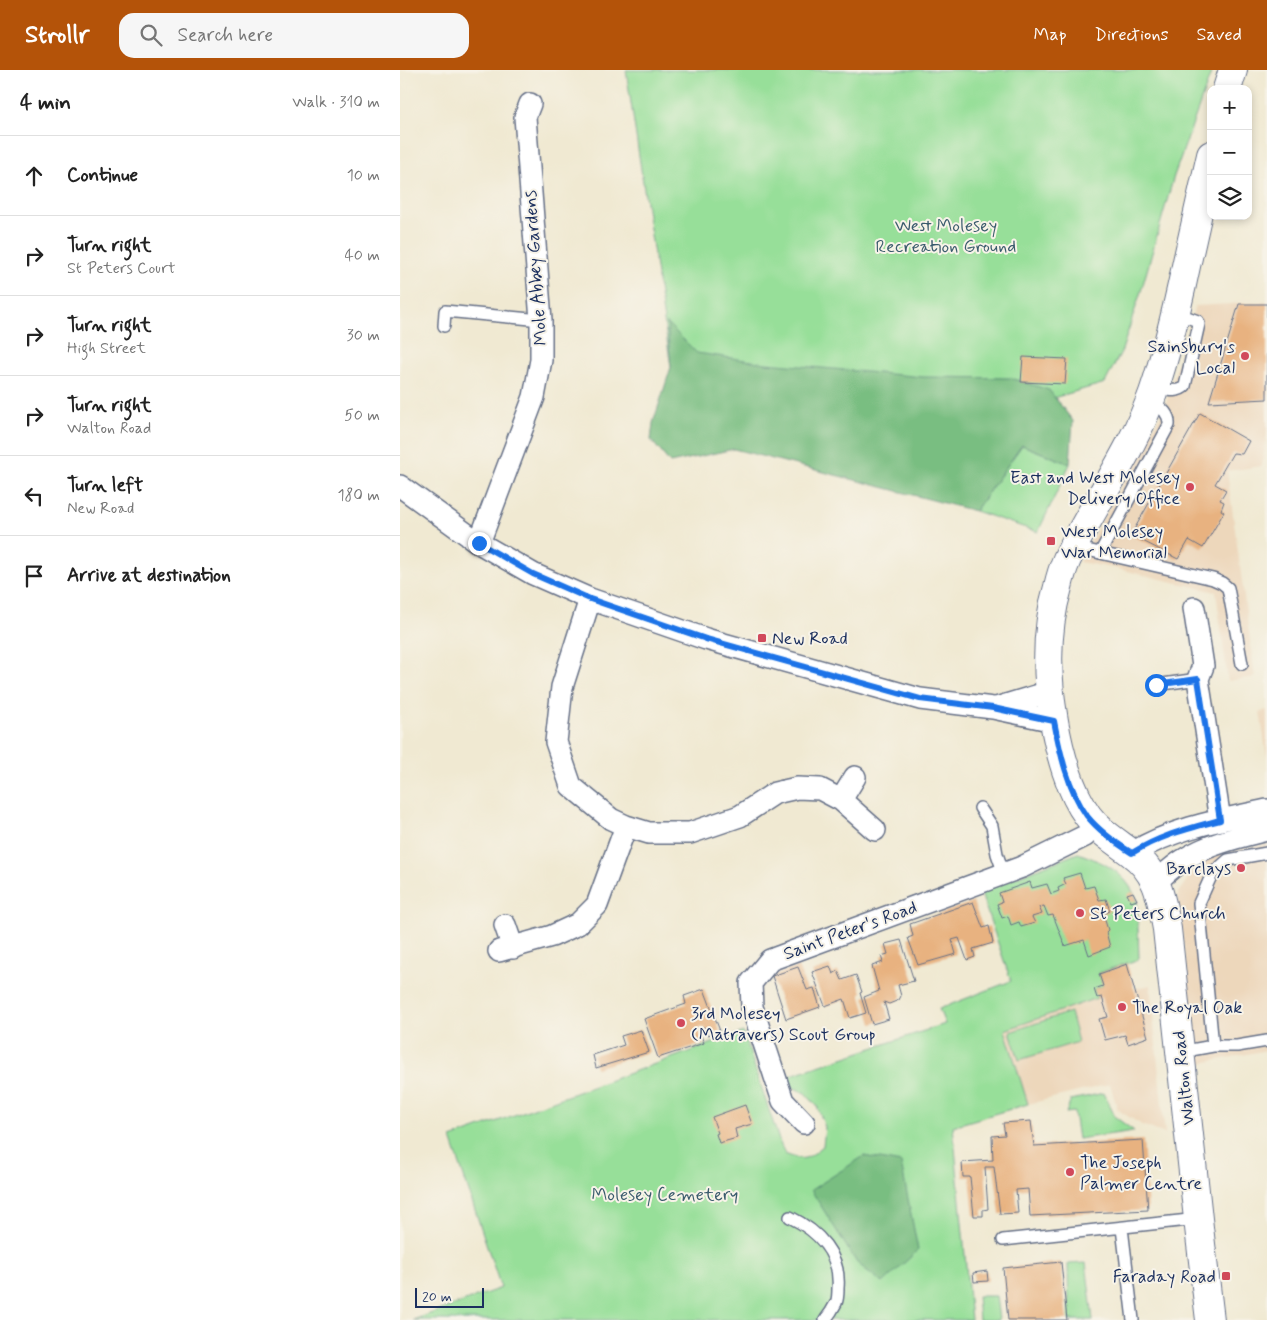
<!DOCTYPE html>
<html lang="en">
<head>
<meta charset="utf-8">
<style>
	:root { --surface:#fff; --page:#f6f6f6; --text:#222; --muted:#767676; --line:#e0e0e0; --accent:#b45309 }
	body { margin:0; font-family:Mynerve,sans-serif; background:var(--page); color:var(--text) }
	.controls { position:absolute; right:15px; top:15px; display:grid; overflow:hidden; border-radius:10px; box-shadow:0 2px 8px #0003 }
	.controls button { width:45px; height:45px; display:grid; place-items:center; padding:0; border:0; border-bottom:1px solid var(--line); background:var(--surface); color:var(--text); font:25px sans-serif }
	.scale { position:absolute; left:15px; bottom:12px; width:69px; box-sizing:border-box; padding-left:5px; border:2px solid #1b2f5e; border-top:0; font-size:14px; line-height:18px; white-space:nowrap; color:#1b2f5e; -webkit-text-stroke:4px #f7f3e8; paint-order:stroke }
	.stop { position:absolute; width:15px; height:15px; margin:-11px; border:4px solid #1a73e8; border-radius:50%; background:#fff }
	.stop.end { background:#1a73e8; border-color:#fff; box-shadow:0 1px 5px #0008 }
	.list { margin:0; padding:0; list-style:none }
	h2 { display:flex; justify-content:space-between; align-items:center; height:65px; margin:0; padding:0 20px; font-size:21px }
	h2 small { font-size:16px; font-weight:400; color:var(--muted) }
	.list li { display:grid; grid-template-columns:32px 1fr auto; gap:15px; align-items:center; box-sizing:border-box; height:80px; padding:0 20px; border-top:1px solid var(--line) }
	.list b { display:block; font-size:19px; white-space:nowrap }
	.list p { margin:0; font-size:16px; white-space:nowrap; color:var(--muted) }
	.list em { font-size:16px; font-style:normal; color:var(--muted) }
	.icon { flex:none; width:28px; height:28px; fill:none; stroke:currentColor; stroke-width:2; stroke-linecap:round; stroke-linejoin:round }
	.map { position:relative; flex:none; width:867px; height:1250px; overflow:hidden }
	header { display:flex; align-items:center; gap:30px; box-sizing:border-box; height:70px; padding:0 25px; background:var(--accent); color:#fff }
	header strong { font-size:24px }
	nav { display:flex; gap:28px; margin-inline-start:auto; font-size:18px }
	.search { width:350px; height:45px; background:var(--page); display:flex; align-items:center; gap:12px; box-sizing:border-box; padding:0 18px; border-radius:15px; color:var(--muted); font-size:19px }
	main { display:flex }
	aside { flex:1; background:var(--surface) }
	.map>svg:first-child { display:block }
	.built { fill:#edd7bb }
	.green { fill:#97df99; stroke:#59877c }
	.forest { fill:#79be81; stroke:#4a7670 }
	.building { fill:#e8b280 }
	.lines { fill:none; stroke-linecap:round; stroke-linejoin:round }
	.service-casing { stroke:#667087; stroke-width:14 }
	.minor-casing { stroke:#667087; stroke-width:24 }
	.secondary-casing { stroke:#667087; stroke-width:30 }
	.service { stroke:#fff; stroke-width:11 }
	.minor { stroke:#fff; stroke-width:21 }
	.secondary { stroke:#fff; stroke-width:28 }
	.route { stroke:#1a73e8; stroke-width:6 }
	.poi-dot { fill:#d1495b; stroke:#f7f3e8; stroke-width:2 }
	.labels { text-anchor:middle; stroke-width:4; stroke-linejoin:round; paint-order:stroke }
	.park-label { font-size:18px; fill:#3a5b6d; stroke:#f7f3e8 }
	.street-label { font-size:18px; fill:#1b2f5e; stroke:#f7f3e8 }
	.poi-label { font-size:18px; fill:#1b2f5e; stroke:#f7f3e8; text-anchor:start }
</style>
</head>
<body>
<header>
<strong>Strollr</strong>
<div class="search"><svg class="icon" aria-label="search" viewBox="0 0 24 24"><circle cx="10" cy="10" r="6"/><path d="M15 15l6 6"/></svg>Search here</div>
<nav><a>Map</a><a>Directions</a><a>Saved</a></nav>
</header>
<main>
<aside>
<h2>4 min<small>Walk · 310 m</small></h2>
<ul class="list">
<li><svg class="icon" aria-label="ahead" viewBox="0 0 24 24"><path d="M12 20V5M6 11l6-6 6 6"/></svg><div><b>Continue</b></div><em>10 m</em></li>
<li><svg class="icon" aria-label="right" viewBox="0 0 24 24"><path d="M7 20v-9h11M14 6l5 5-5 5"/></svg><div><b>Turn right</b><p>St Peters Court</p></div><em>40 m</em></li>
<li><svg class="icon" aria-label="right" viewBox="0 0 24 24"><path d="M7 20v-9h11M14 6l5 5-5 5"/></svg><div><b>Turn right</b><p>High Street</p></div><em>30 m</em></li>
<li><svg class="icon" aria-label="right" viewBox="0 0 24 24"><path d="M7 20v-9h11M14 6l5 5-5 5"/></svg><div><b>Turn right</b><p>Walton Road</p></div><em>50 m</em></li>
<li><svg class="icon" aria-label="left" viewBox="0 0 24 24"><path d="M17 20v-9H6M10 6l-5 5 5 5"/></svg><div><b>Turn left</b><p>New Road</p></div><em>180 m</em></li>
<li><svg class="icon" aria-label="arrive" viewBox="0 0 24 24"><path d="M6 21V4h12l-3 4 3 4H6"/></svg><div><b>Arrive at destination</b></div></li>
</ul>
</aside>
<div class="map">
<svg width="867" height="1250" viewBox="0 0 867 1250">
	<rect width="100%" height="100%" fill="#f7f3e8"/>
	<filter id="ink" filterUnits="userSpaceOnUse"><feTurbulence type="fractalNoise" baseFrequency=".02" numOctaves="2"/><feDisplacementMap in="SourceGraphic" scale="10" xChannelSelector="R" yChannelSelector="G"/><feConvolveMatrix kernelMatrix="1 2 1 2 8 2 1 2 1" color-interpolation-filters="sRGB"/></filter>
	<filter id="wash" filterUnits="userSpaceOnUse"><feTurbulence type="fractalNoise" baseFrequency=".0096" numOctaves="4" result="noise"/><feDisplacementMap in="SourceGraphic" scale="20" xChannelSelector="R" yChannelSelector="G"/><feGaussianBlur stdDeviation="1.12" result="paint"/><feColorMatrix in="noise" values="0 0 0 0 0 0 0 0 0 0 0 0 0 0 0 0 0 1.4 0 .05"/><feComposite in="paint" operator="in"/></filter>
	<g filter="url(#wash)">
		<rect width="100%" height="100%" fill="#f0e9d2"/>
		<path class="built" d="M867 232V364L862 396 827 401 855 607 828 611 816 522 714 498 679 492 764 339 795 236Z
			M867 640V687L860 642Z
			M867 774V980L797 994 778 823 801 789Z
			M750 915 765 1064 742 1055 718 1040 710 1014 628 1034 605 960 697 928Z"/>
		<path class="green" d="M226 0H812L774 106 742 218 722 280 705 313 653 328 271 297Z
			M622 375 670 394 638 462 575 441Z
			M678 783C706 793 725 802 737 830L739 889 699 903 703 916 694 919 697 928 605 960 628 1034 553 1056 571 1250H13L101 1218 51 1068 343 962 380 1073 385 1084C405 1092 407 1089 423 1076L425 1057 417 1036 405 1023 388 1015 382 1008 545 954 539 939 611 911 580 821Z
			M670 942 678 972 619 990 610 962Z
			M704 1023 715 1047 734 1061 678 1069 674 1042 666 1043 671 1030Z
			M686 1193 693 1250H669L668 1194Z
			M577 1226H596L599 1250H579Z"/>
		<path class="forest" d="M267 253 297 283 366 293 523 307 610 308 649 320 673 351 670 394 622 375 575 441 334 379 270 393 251 370 253 353 271 297Z
			M464 1086 501 1093 518 1180 483 1213 457 1193 411 1120Z"/>
		<g id="blocks">
			<path class="building" d="M839 234H867V329L809 332Z
				M623 287 667 289 665 314 621 312Z
				M800 343 849 371 842 384 833 383 815 414 826 420 820 430 824 432 821 440 824 442 803 478 789 470 778 489 731 465Z
				M680 803 685 818 694 816 699 830 706 829 710 841 703 844 708 860 706 862 710 877 689 885 684 870 665 876 653 845 648 846 644 836 639 837 642 844 632 847 635 853 621 857 619 852 611 855 608 846 602 848 597 834 602 832 599 823 630 812 632 818 647 814 651 824 659 821 658 818 666 814 663 808Z
				M733 822 737 830 731 832 727 824Z
				M573 832 583 858 589 856 593 873 573 879 575 887 567 890 559 868 552 870 556 884 518 895 508 868 513 866 510 854Z
				M501 870 514 911 498 915 501 926 499 930 489 934 484 932 489 949 472 954 464 927 479 921 472 896 483 892 481 886 488 884 485 874Z
				M727 894 748 967 728 974 725 965 705 970 699 949 708 947 702 927 697 928 694 919 703 916 699 904Z
				M430 896 433 904 438 901 442 910 456 905 462 922 460 923 466 943 450 948 444 929 425 936 412 902Z
				M398 897 407 920 414 918 420 937 386 949 372 906Z
				M304 919 320 961 308 965 304 957 298 959 304 973 258 988 244 949 286 934 284 926Z
				M241 960 249 982 196 998 193 985 224 975 221 966Z
				M345 1035 352 1054 335 1059 337 1068 319 1073 316 1064 318 1063 312 1047Z
				M631 1051 634 1076 743 1070 748 1140 630 1146 628 1119 616 1120 618 1143 600 1144 594 1097H585L588 1139 583 1140V1146H574L570 1107H563L562 1092 593 1090 592 1066 605 1065 603 1053Z
				M661 1192 667 1250H608L603 1198Z
				M587 1201 588 1211 574 1212 573 1203Z"/>
		</g>
	</g>
	<g filter="url(#ink)">
		<use href="#blocks" fill-opacity="0" stroke="#667087" stroke-width="1"/>
		<g class="lines">
			<defs>
				<path id="service" d="M44 256 45 241 141 250
					M754 318C764 319 778 324 785 316L799 254 798 251 776 243
					M674 477 813 509 822 513 828 518 842 594
					M700 483 769 355C770 343 760 337 751 330
					M756 615 798 609
					M580 738 592 756 597 784 604 804
					M813 976H837L867 971
					M780 982 813 976 799 833 812 804 828 790 867 783
					M390 1147C418 1161 441 1184 438 1218 438 1223 438 1229 436 1233 433 1239 429 1245 425 1250
					M722 1158 733 1250
					M603 1170 798 1149"/>
				<path id="minor" d="M0 416 79 473 133 504 190 529 306 569 520 629 593 638 654 651
					M79 473 134 327 141 290V250L125 47 130 34
					M190 529 162 617 156 672 171 716 211 749 226 756 249 763H290L340 746 375 723 397 718 420 719 441 730 475 760
					M794 538 803 596 798 609 820 750
					M596 638 649 622
					M441 730 455 707
					M732 783C773 758 820 750 867 740
					M756 812C765 804 773 796 783 790 808 774 839 767 867 760
					M105 855 113 878
					M99 881 152 866 178 854 197 835 226 756
					M404 1053 383 1031 352 937 351 913 370 890 622 797 685 766 696 755"/>
				<path id="secondary" d="M827 19 833 0
					M810 1250 798 1149 767 859C761 827 758 802 730 782 715 771 699 761 688 746 670 722 659 681 654 651 646 606 645 561 658 517 660 508 663 498 667 489 694 433 732 382 753 323 767 282 777 239 786 196 794 159 803 122 811 85"/>
			</defs>
			<use href="#service" class="service-casing"/>
			<use href="#minor" class="minor-casing"/>
			<use href="#secondary" class="secondary-casing"/>
			<use href="#service" class="service"/>
			<use href="#minor" class="minor"/>
			<use href="#secondary" class="secondary"/>
		</g>
	</g>
	<g class="lines" filter="url(#ink)">
		<path class="route" d="M79 473 133 504 190 529 306 569 520 629 593 638 654 651C660 683 668 719 687 746 699 761 716 773 732 783 761 765 787 759 820 750L798 609 756 615"/>
	</g>
	<g class="poi-dot">
		<circle cx="845" cy="286" r="5"/>
		<circle cx="790" cy="417" r="5"/>
		<rect x="646" y="466" width="10" height="10" rx="2.5"/>
		<rect x="357" y="563" width="10" height="10" rx="2.5"/>
		<circle cx="841" cy="798" r="5"/>
		<circle cx="680" cy="843" r="5"/>
		<circle cx="722" cy="937" r="5"/>
		<circle cx="281" cy="953" r="5"/>
		<circle cx="670" cy="1102" r="5"/>
		<rect x="821" y="1201" width="10" height="10" rx="2.5"/>
	</g>
	<g class="labels">
		<g class="park-label">
			<text x="546" y="161">West Molesey<tspan x="546" dy="21">Recreation Ground</tspan></text>
			<text x="265" y="1130">Molesey Cemetery</text>
		</g>
		<g class="street-label">
			<text transform="translate(135 198) rotate(-94)" y="6">Mole Abbey Gardens</text>
			<text transform="translate(450 860) rotate(-20)" y="6">Saint Peter's Road</text>
			<text transform="translate(783 1008) rotate(-96)" y="6">Walton Road</text>
		</g>
		<g class="poi-label">
			<text x="835" y="282" text-anchor="end">Sainsbury's<tspan x="835" dy="21">Local</tspan></text>
			<text x="780" y="413" text-anchor="end">East and West Molesey<tspan x="780" dy="21">Delivery Office</tspan></text>
			<text x="661" y="467">West Molesey<tspan x="661" dy="21">War Memorial</tspan></text>
			<text x="372" y="574">New Road</text>
			<text x="831" y="804" text-anchor="end">Barclays</text>
			<text x="690" y="849">St Peters Church</text>
			<text x="732" y="943">The Royal Oak</text>
			<text x="291" y="949">3rd Molesey<tspan x="291" dy="21">(Matravers) Scout Group</tspan></text>
			<text x="680" y="1098">The Joseph<tspan x="680" dy="21">Palmer Centre</tspan></text>
			<text x="816" y="1212" text-anchor="end">Faraday Road</text>
		</g>
	</g>
</svg>
<div class="controls">
<button>+</button>
<button>−</button>
<button><svg class="icon" aria-label="layers" viewBox="0 0 24 24"><path d="M12 4l9 5-9 5-9-5zM3 14l9 5 9-5"/></svg></button>
</div>
<div class="scale">20 m</div>
<div class="stop" style="left:756px;top:615px"></div>
<div class="stop end" style="left:79px;top:473px"></div>
</div>
</main>
</body>
</html>
